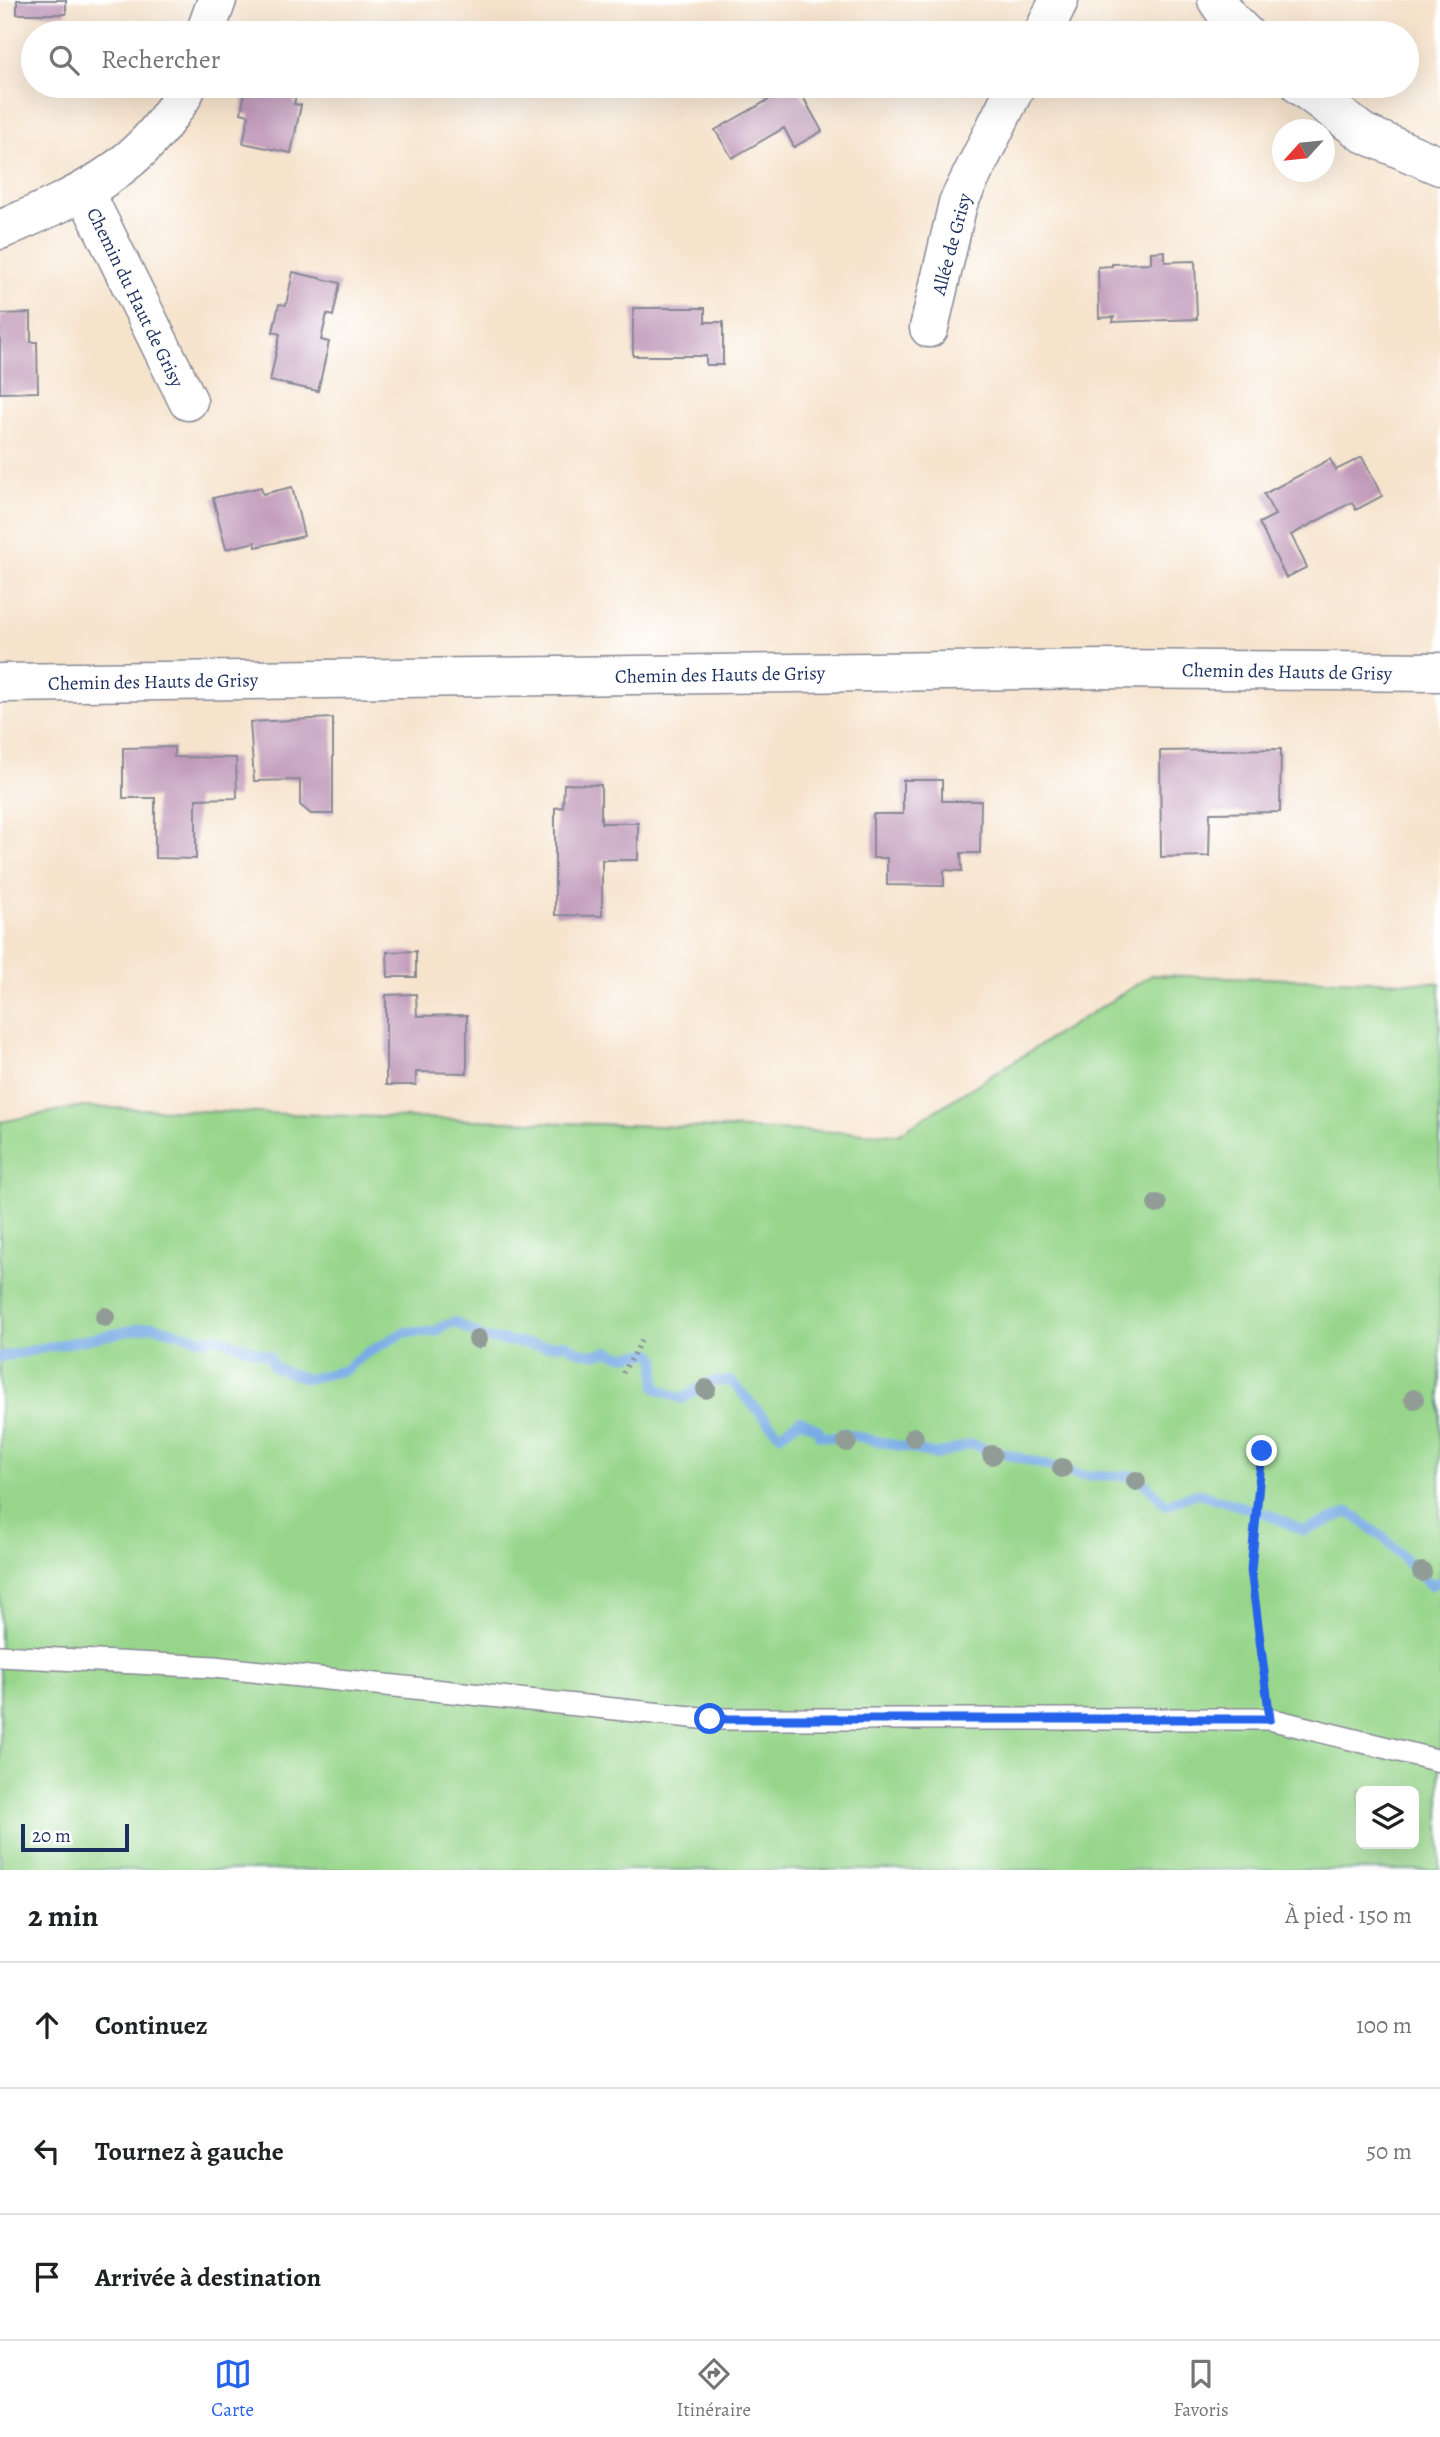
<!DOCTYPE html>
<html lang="fr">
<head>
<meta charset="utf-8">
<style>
	:root { --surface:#fff; --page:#f6f6f6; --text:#202124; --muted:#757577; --line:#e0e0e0; --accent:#2563eb }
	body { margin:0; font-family:Alegreya,serif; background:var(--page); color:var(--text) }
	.controls { position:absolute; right:21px; bottom:21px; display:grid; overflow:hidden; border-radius:10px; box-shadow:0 7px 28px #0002 }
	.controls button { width:63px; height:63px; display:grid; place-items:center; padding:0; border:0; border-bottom:2px solid var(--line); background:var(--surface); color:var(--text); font:35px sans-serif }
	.compass { position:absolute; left:1272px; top:119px; width:63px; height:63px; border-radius:50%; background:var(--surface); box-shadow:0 7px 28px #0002; rotate:243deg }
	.scale { position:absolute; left:21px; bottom:18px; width:108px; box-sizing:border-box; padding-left:7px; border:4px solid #1b2f5e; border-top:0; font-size:19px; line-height:24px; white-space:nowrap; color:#1b2f5e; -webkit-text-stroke:5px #fff; paint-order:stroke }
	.stop { position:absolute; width:21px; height:21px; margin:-16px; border:5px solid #2563eb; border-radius:50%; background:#fff }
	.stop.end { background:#2563eb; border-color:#fff; box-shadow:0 2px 7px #0008 }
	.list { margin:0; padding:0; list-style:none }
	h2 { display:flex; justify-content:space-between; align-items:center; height:91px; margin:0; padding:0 28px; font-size:30px }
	h2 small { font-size:23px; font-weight:400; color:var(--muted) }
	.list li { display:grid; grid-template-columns:46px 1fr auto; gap:21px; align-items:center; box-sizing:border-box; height:126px; padding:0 28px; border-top:2px solid var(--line) }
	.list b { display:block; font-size:26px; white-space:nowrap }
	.list em { font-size:23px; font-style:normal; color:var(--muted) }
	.icon { flex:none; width:38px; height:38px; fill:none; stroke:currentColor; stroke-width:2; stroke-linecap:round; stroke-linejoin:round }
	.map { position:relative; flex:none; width:1440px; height:1870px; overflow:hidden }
	.search { position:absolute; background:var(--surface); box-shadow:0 7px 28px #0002; left:21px; right:21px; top:21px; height:77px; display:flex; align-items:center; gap:18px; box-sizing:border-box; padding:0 24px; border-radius:38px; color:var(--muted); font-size:26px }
	.sheet { height:469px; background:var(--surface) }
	nav { display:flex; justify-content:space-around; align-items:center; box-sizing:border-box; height:98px; border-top:2px solid var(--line); background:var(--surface); font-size:19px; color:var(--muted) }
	nav a { display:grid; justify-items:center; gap:4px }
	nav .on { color:var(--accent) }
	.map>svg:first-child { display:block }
	.green { fill:#96d58a; stroke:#588274; stroke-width:2; fill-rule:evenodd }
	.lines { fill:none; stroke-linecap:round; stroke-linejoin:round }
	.stream { stroke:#79ace5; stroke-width:10 }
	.building { fill:#c099b9 }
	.service-casing { stroke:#888995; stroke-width:24 }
	.minor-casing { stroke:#888995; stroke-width:41 }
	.path { stroke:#888995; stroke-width:4.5; stroke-dasharray:2 5; stroke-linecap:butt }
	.service { stroke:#fff; stroke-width:21 }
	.minor { stroke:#fff; stroke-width:38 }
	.tree { fill:#929c97 }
	.route { stroke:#2563eb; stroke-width:9 }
	.labels { text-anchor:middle; stroke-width:5; stroke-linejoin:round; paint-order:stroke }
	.street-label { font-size:19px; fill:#1b2f5e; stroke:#fff }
</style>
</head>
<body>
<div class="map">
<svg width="1440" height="1870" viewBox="0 0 1440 1870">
	<rect width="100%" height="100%" fill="#fff"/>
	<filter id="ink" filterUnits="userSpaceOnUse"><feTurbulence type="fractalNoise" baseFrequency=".0143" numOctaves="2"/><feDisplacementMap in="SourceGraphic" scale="14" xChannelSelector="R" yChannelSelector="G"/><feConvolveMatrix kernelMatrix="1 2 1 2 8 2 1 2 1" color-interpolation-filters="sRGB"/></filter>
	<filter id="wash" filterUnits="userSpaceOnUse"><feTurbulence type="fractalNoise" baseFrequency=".00686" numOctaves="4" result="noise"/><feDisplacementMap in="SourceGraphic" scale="28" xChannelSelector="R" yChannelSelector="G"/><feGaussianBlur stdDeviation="1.57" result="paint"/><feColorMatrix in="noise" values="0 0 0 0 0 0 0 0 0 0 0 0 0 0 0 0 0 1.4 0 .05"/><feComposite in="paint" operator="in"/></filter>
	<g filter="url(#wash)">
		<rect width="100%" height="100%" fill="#f6e3cc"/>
		<path class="green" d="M1152 975 1440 983V1870H0V1122L78 1107 898 1134ZM1361 1791H1414V1844H1361Z"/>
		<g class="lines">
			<path class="stream" d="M0 1357 153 1326 204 1340 217 1337 269 1356 273 1367 307 1379 345 1370 363 1355 405 1332H435L443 1326 455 1322 484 1338 545 1346 566 1344C578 1353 593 1357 608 1351L622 1356 652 1353 656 1360V1388L682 1399 710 1382 731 1381 780 1435 800 1420 819 1430V1435L838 1438 843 1433 937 1455 971 1444 1080 1475 1138 1476 1166 1505 1197 1493 1270 1515 1304 1531 1349 1512 1386 1540 1430 1585 1440 1582"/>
		</g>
		<g id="blocks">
			<path class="building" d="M17 0H66V14H17Z
				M246 86H298L294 104 301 105 291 153 243 143 249 115 241 113Z
				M760 86H797L822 131 794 147 784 128 732 158 715 130 768 100Z
				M1165 251V262L1195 261 1197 319 1113 322 1114 317 1099 318 1098 267 1112 266V264L1151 263V252Z
				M293 272 340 283 333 316 327 314 321 340 329 342 318 391 270 381 280 334 273 332 279 304 286 305Z
				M633 308H705V322H723V365H706V356H633Z
				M31 313V342H37L38 392 0 393V314Z
				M1362 457 1382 496 1356 510 1352 502 1291 535 1307 567 1286 578 1259 523 1275 515 1264 494 1330 459 1336 470Z
				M261 487 263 494 292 487 304 536 256 547 255 542 226 549 213 498Z
				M333 718V814H311L300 805V780L254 781 250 722Z
				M174 747V757L236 758 237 798 196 799V859L155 858V798H123V748Z
				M1281 749 1280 812 1210 813 1209 856 1161 857 1160 751Z
				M903 780H942V801H981L980 853H961L962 871 944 870V886L887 885V858H873V814H903Z
				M564 784 601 785V823H638V860H602V916L555 915V808L563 807Z
				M416 951V977H388L387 952Z
				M416 994 417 1016 467 1015V1073L416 1072V1085H386V995Z"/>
		</g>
	</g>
	<g filter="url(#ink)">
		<use href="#blocks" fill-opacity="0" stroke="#888995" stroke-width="2"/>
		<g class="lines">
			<defs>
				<path id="service" d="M0 1656 214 1667 710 1719H1270L1440 1761"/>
				<path id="minor" d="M1217 0 1230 19 1244 33
					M205 33 217 0
					M1043 33 1059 0
					M1301 86 1363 133 1440 166
					M85 192 188 401
					M0 230C67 200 128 177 171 113 177 105 184 96 187 86
					M929 328 958 203 1016 86
					M0 683 1104 669 1440 672"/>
			</defs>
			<use href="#service" class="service-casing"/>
			<use href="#minor" class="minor-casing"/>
			<path class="path" d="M623 1373 643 1338
				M1262 1451 1251 1570 1266 1691"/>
			<use href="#service" class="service"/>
			<use href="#minor" class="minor"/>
		</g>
		<g class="tree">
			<circle cx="1157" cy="1204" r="10"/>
			<circle cx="105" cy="1317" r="10"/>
			<circle cx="478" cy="1339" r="10"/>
			<circle cx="706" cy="1389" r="10"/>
			<circle cx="1414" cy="1399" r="10"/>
			<circle cx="914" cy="1437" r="10"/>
			<circle cx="847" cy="1442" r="10"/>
			<circle cx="992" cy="1455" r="10"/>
			<circle cx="1062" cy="1468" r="10"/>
			<circle cx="1136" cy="1481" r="10"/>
			<circle cx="1422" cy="1572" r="10"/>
		</g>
	</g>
	<g class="lines" filter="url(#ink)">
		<path class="route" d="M710 1719H1270L1251 1570 1262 1451"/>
	</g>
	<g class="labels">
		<g class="street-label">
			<text transform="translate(951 244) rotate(-75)" y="7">Allée de Grisy</text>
			<text transform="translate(136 297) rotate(64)" y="7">Chemin du Haut de Grisy</text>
			<text transform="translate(1287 671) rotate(1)" y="7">Chemin des Hauts de Grisy</text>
			<text transform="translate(720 674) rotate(-1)" y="7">Chemin des Hauts de Grisy</text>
			<text transform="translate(153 681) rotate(-1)" y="7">Chemin des Hauts de Grisy</text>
		</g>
	</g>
</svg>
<div class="controls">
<button><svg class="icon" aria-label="layers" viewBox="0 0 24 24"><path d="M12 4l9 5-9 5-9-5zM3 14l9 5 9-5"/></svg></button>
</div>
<svg class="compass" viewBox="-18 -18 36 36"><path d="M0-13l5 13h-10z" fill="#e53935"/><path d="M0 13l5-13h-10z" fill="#757577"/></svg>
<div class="scale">20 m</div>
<div class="stop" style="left:710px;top:1719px"></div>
<div class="stop end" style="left:1262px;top:1451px"></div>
<div class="search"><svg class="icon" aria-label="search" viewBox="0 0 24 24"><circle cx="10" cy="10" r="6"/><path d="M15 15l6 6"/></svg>Rechercher</div>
</div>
<section class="sheet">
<h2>2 min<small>À pied · 150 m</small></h2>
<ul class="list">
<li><svg class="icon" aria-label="ahead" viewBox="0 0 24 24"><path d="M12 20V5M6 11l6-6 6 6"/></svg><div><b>Continuez</b></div><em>100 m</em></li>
<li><svg class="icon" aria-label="left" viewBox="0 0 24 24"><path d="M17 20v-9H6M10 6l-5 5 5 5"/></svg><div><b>Tournez à gauche</b></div><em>50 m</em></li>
<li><svg class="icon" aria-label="arrive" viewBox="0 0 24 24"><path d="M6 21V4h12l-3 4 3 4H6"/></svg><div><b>Arrivée à destination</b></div></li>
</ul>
</section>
<nav>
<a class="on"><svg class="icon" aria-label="map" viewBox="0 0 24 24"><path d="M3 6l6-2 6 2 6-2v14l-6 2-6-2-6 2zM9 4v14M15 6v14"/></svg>Carte</a>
<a><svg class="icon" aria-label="directions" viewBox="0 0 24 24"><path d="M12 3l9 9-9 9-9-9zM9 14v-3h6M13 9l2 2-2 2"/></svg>Itinéraire</a>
<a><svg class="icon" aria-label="saved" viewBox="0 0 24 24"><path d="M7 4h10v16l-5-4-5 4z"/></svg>Favoris</a>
</nav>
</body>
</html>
